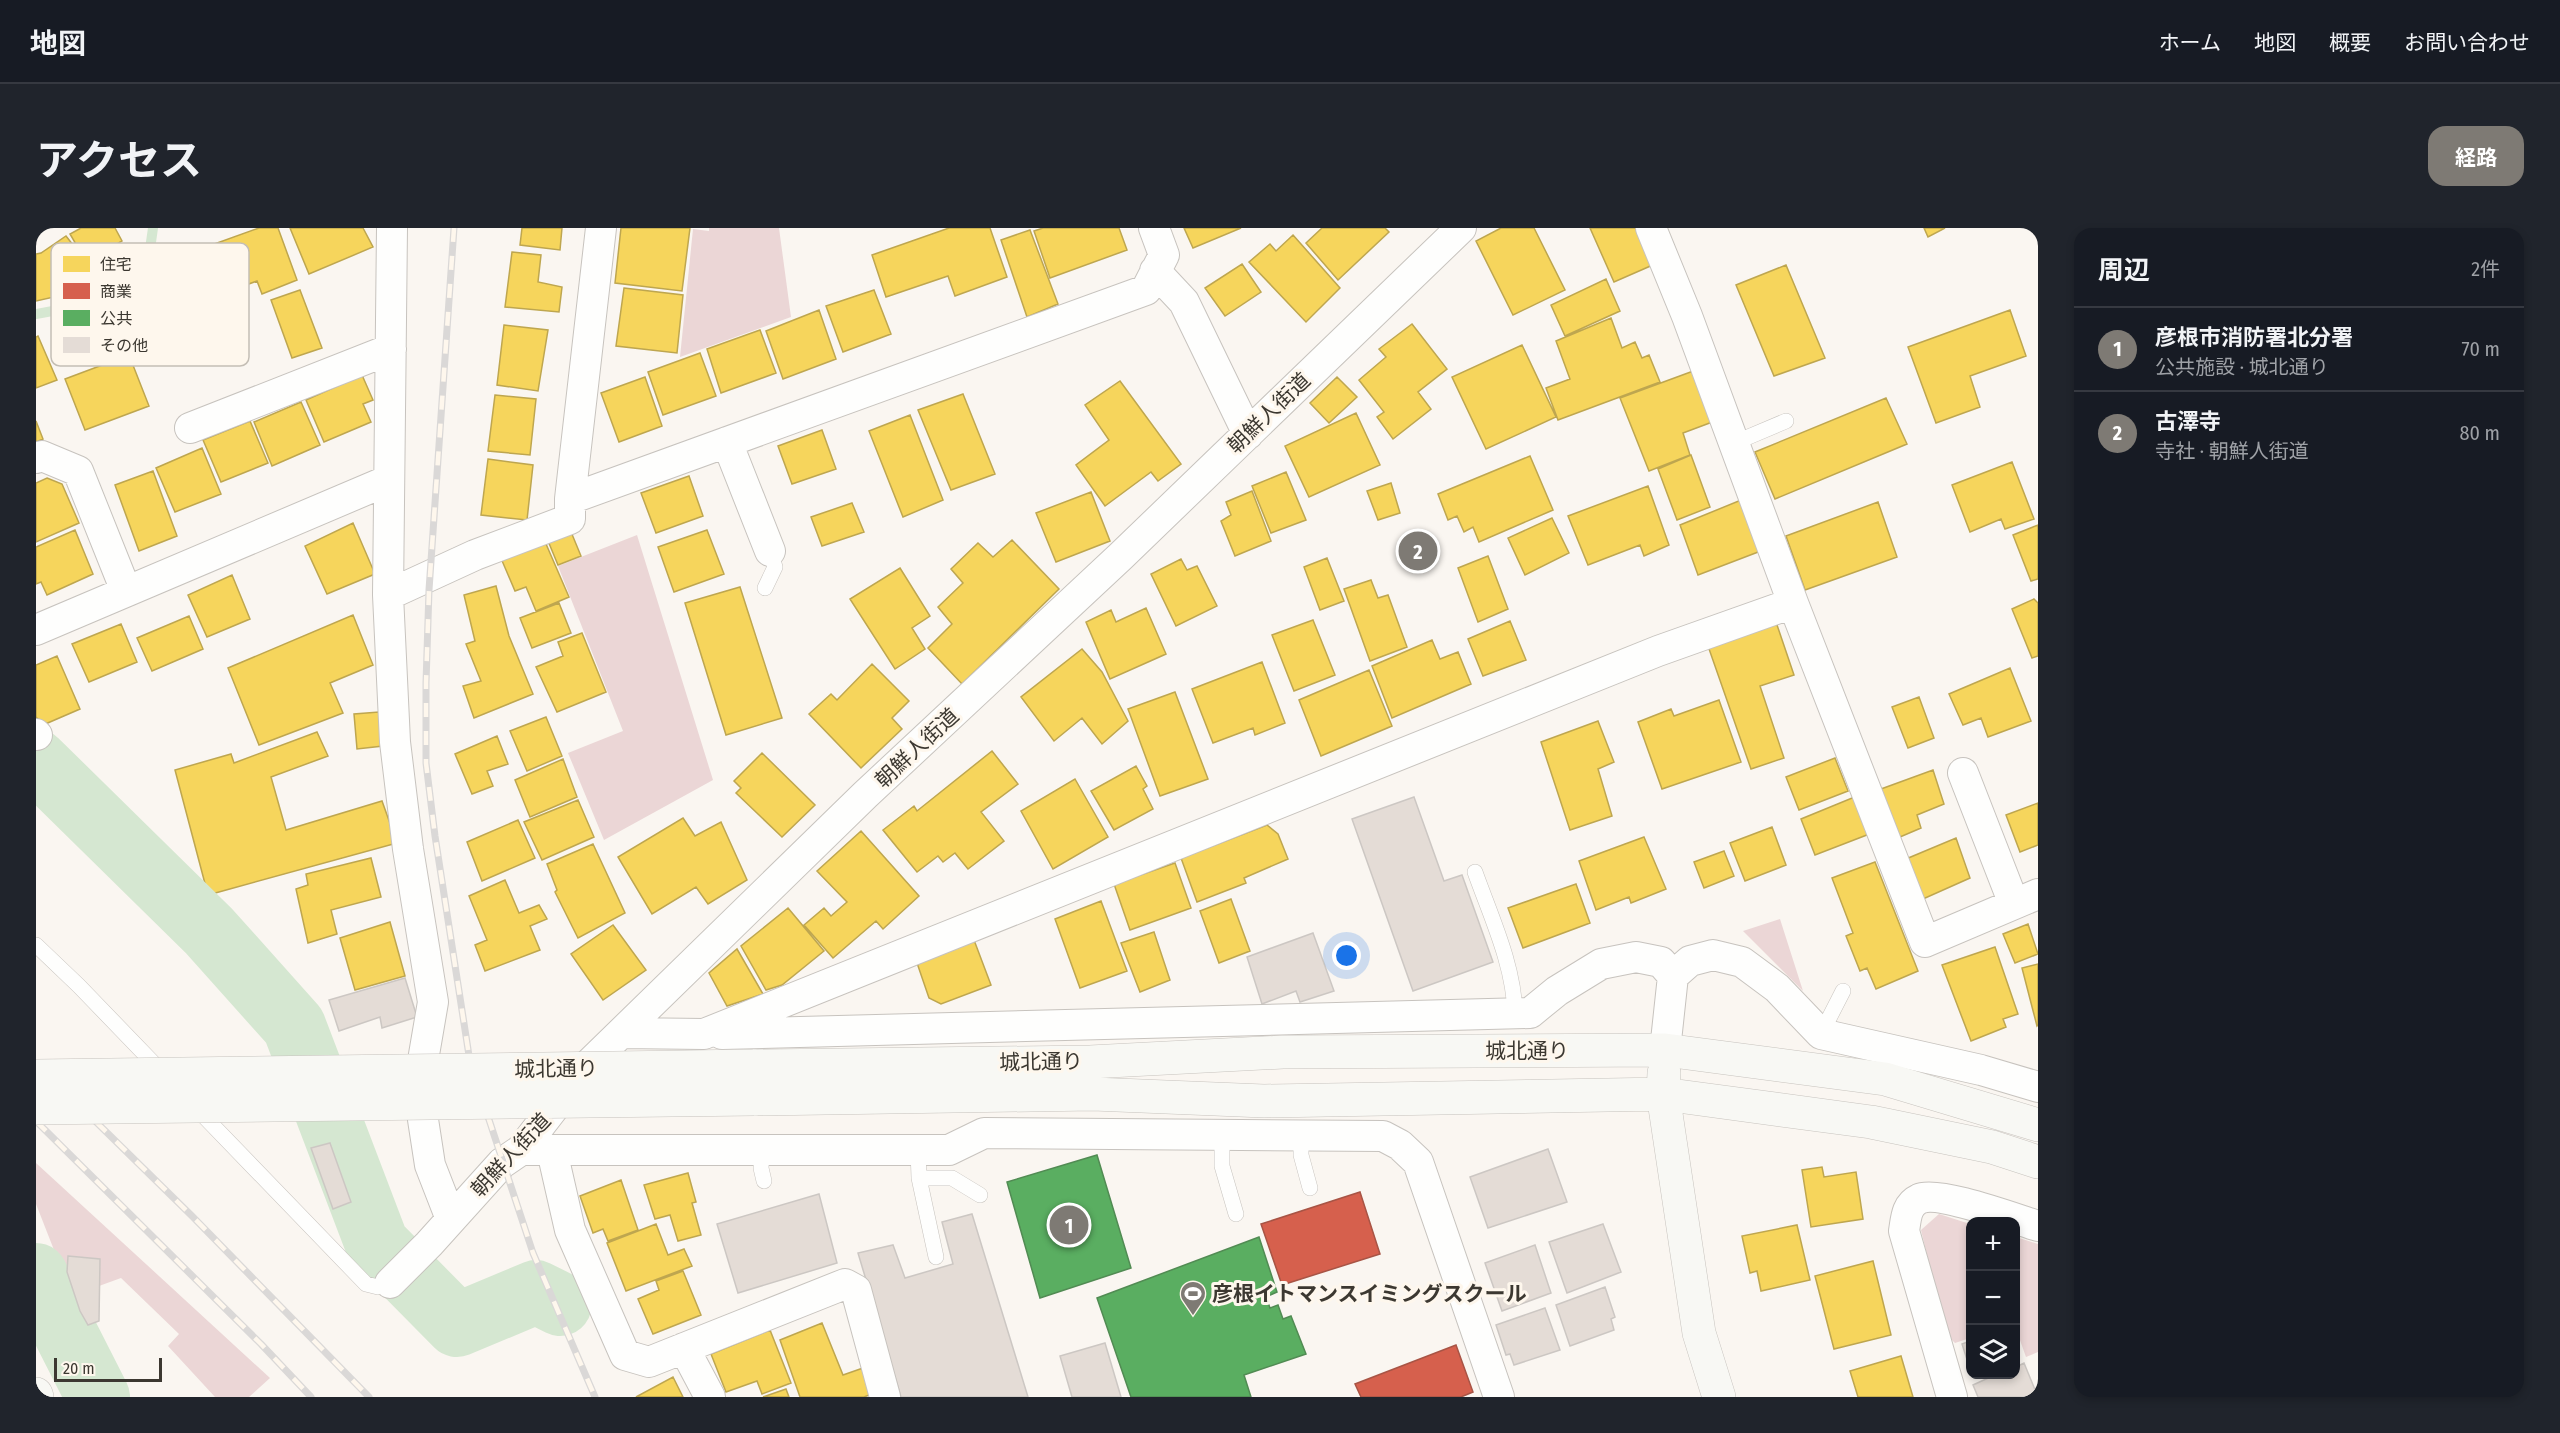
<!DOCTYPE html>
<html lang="ja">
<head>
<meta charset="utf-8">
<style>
	:root { --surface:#171b24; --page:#20242c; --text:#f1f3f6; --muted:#9ea1a6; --line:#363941; --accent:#7e7a74 }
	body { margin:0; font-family:"Fira Sans Condensed","Noto Sans JP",sans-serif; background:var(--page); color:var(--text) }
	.controls { position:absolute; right:18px; bottom:18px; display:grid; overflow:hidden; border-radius:12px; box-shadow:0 3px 9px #0003 }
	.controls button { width:54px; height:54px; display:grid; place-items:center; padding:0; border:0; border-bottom:2px solid var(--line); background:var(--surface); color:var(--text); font:30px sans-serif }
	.scale { position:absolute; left:18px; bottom:15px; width:108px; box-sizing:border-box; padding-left:6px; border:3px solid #3c3831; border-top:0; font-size:16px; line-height:21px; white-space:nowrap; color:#3c3831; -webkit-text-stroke:4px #fef7ed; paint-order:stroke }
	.you { position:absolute; left:1311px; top:728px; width:21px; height:21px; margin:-15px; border:4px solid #fff; border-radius:50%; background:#1a73e8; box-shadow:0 0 0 9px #1a73e833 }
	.badge { display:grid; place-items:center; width:39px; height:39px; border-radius:50%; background:var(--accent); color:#fff; font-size:20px; font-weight:700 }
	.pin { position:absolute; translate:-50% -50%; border:3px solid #fff; box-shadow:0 2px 6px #0006 }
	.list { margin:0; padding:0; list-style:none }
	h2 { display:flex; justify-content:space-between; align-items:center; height:78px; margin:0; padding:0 24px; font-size:26px }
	h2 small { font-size:20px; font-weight:400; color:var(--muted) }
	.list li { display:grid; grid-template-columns:39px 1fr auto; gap:18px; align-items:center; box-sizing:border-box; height:84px; padding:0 24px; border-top:2px solid var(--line) }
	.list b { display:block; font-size:22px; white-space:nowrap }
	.list p { margin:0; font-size:20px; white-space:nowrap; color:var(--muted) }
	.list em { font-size:20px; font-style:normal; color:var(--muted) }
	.icon { flex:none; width:33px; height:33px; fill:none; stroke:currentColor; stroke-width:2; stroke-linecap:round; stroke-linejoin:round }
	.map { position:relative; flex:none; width:2002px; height:1169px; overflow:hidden; border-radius:18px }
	header { display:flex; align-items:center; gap:36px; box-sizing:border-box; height:84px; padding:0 30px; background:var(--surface); border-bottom:2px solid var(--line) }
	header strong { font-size:28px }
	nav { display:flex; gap:33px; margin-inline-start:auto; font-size:21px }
	.intro { display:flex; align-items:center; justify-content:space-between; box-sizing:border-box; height:144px; padding:0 36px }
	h1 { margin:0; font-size:42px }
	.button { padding:15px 27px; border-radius:18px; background:var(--accent); color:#fff; font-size:21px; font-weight:700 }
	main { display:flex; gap:36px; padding:0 36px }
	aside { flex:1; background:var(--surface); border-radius:18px; box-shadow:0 3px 9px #0003 }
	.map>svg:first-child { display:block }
	.green { fill:#ebd6d6 }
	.homes { fill:#f6d55c; stroke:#bea64f; stroke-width:1.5 }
	.shops { fill:#d6604d; stroke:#a85445; stroke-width:1.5 }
	.public { fill:#5aae61; stroke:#518b53; stroke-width:1.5 }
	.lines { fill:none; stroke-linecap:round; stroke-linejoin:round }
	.stream { stroke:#d5e7d1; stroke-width:10 }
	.river { stroke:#d5e7d1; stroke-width:64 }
	.building { fill:#e4dcd6; stroke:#ccc7c3; stroke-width:1.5 }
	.lane-casing { stroke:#c7c3be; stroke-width:16 }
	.street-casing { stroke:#c7c3be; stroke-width:32 }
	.secondary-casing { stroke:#c7c3be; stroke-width:34 }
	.lane { stroke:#fefefd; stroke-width:15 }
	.street { stroke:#fefefd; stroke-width:30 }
	.secondary { stroke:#f8f8f4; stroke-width:33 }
	.rail-casing { stroke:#dad8d7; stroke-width:7 }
	.rail { stroke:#fef7ed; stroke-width:4.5; stroke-dasharray:14; stroke-linecap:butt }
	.secondary-bridge-casing { stroke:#c7c3be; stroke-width:34; stroke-linecap:butt }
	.secondary-bridge { stroke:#f8f8f4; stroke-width:33 }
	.labels { text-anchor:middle; stroke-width:6; stroke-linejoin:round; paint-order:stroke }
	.street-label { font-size:21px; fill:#3c3831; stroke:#fef7ed }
	.poi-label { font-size:21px; font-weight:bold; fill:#3c3831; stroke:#fef7ed; text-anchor:start }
	.key { fill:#fef7ed; stroke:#c4beb5; stroke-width:1.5 }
	.key-label { font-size:16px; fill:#3c3831 }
</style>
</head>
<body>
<header>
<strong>地図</strong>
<nav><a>ホーム</a><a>地図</a><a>概要</a><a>お問い合わせ</a></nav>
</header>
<div class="intro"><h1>アクセス</h1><a class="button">経路</a></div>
<main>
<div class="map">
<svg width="2002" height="1169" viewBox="0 0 2002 1169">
	<rect width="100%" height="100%" fill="#faf6f1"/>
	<path class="green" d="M673 0H743L755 89 644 129 657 1 673 3Z
		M601 307 677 552 568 612 532 525 587 503 522 338Z
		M1744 691 1767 763 1707 703Z
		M0 935 234 1150 213 1169H179L132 1118 143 1106 85 1050 63 1058 64 1031 32 1028 31 1044 18 1022 0 976Z
		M1903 986 1934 996V1110L1919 1115 1910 1106 1885 1002Z
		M1980 1009 2002 1016V1124L1990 1129 1980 1101Z"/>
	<path class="homes" d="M45 0H79L86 13 68 24 66 20 48 30 34 6Z
		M223 0H242L261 52 226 66 221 53 185 66 170 19Z
		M254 0H327L337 19 273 46Z
		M486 0H526L524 22 484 17Z
		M585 0H654L646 63 579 55Z
		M913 0H954L971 49 919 68 912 48 850 69 836 27Z
		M1007 0H1083L1091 22 1014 50 998 3Z
		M1148 0H1205L1157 20Z
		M1286 0H1349L1353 4 1302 52 1270 15Z
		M1465 0H1498L1529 62 1477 87 1440 13Z
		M1554 0H1603L1619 36 1578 54Z
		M1888 0H1909L1892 9Z
		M994 2 1022 76 991 89 965 12Z
		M1257 7 1304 60 1270 94 1213 34 1234 16 1240 23Z
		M30 8 62 49 27 74 22 68 0 73V26L5 25Z
		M476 24 505 27 502 54 526 59 523 84 469 79Z
		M1206 36 1225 64 1189 88 1169 60Z
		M1750 37 1789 130 1738 148 1700 57Z
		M1570 51 1584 83 1529 108 1515 77Z
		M588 60 647 67 641 125 580 118Z
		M264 62 286 120 256 130 235 72Z
		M838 62 855 106 807 124 790 78Z
		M783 82 800 131 747 151 730 103Z
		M1974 82 1990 128 1934 148 1944 179 1900 195 1872 119Z
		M1575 90 1586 120 1599 114 1606 130 1613 127 1624 154 1522 192 1510 160 1534 151 1520 113Z
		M1376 96 1411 141 1382 164 1395 181 1357 211 1341 189 1348 184 1323 152 1350 129 1343 121Z
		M468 97 512 102 502 163 461 157Z
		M724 102 740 145 685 165 671 121Z
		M2 108 21 152 0 160V109Z
		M1486 117 1520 189 1450 221 1416 149Z
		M664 125 680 168 627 187 612 144Z
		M93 127 113 178 49 202 29 151Z
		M1660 142 1679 193 1647 205 1654 227 1613 243 1584 170Z
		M326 147 337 172 327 176 335 194 288 214 270 172Z
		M609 149 626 198 583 214 565 165Z
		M1301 149 1321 169 1293 195 1274 175Z
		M1084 153 1145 236 1122 253 1115 244 1069 278 1040 237 1073 212 1049 177Z
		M927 166 959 246 915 262 882 182Z
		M459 167 500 171 494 227 452 223Z
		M1850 170 1871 216 1739 271 1719 224Z
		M265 174 284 217 236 238 218 194Z
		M1320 185 1344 237 1273 269 1249 218Z
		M874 187 907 272 867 289 833 203Z
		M0 193 7 211 0 214Z
		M214 193 232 235 185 254 167 212Z
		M786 202 800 241 756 256 742 218Z
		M166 220 185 266 139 284 120 240Z
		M1655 227 1674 279 1641 292 1622 241Z
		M1494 228 1517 282 1443 314 1437 299 1428 304 1421 288 1412 292 1402 266Z
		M452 231 497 237 491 292 445 287Z
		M1976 234 1998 291 1969 301 1965 291 1934 304 1916 257Z
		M117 243 141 308 103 323 79 257Z
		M1250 244 1270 292 1235 305 1216 258Z
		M653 248 667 288 620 305 605 265Z
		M11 250 26 256 43 295 0 314V255Z
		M1355 255 1364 285 1342 292 1331 263Z
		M1612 258 1633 317 1608 328 1604 317 1552 337 1532 288Z
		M1216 263 1235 313 1199 328 1185 293 1195 287 1190 274Z
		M1055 264 1074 313 1020 334 1000 285Z
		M1710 270 1730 321 1662 347 1644 297Z
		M1842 274 1861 329 1769 362 1750 308Z
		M816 275 828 304 786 318 775 289Z
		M1516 290 1533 325 1489 347 1472 310Z
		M317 295 339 346 291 366 269 318Z
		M2002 297V351L1995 353 1977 307Z
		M533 299 545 328 522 337 510 308Z
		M39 302 57 346 11 367 5 354 0 356V319Z
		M671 302 688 346 638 364 622 319Z
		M507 309 533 369 500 383 490 359 479 363 464 328Z
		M976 312 1023 361 926 456 892 420 916 396 902 379 927 355 915 341 942 315 957 329Z
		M1452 328 1472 381 1442 394 1422 340Z
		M1291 330 1308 373 1284 382 1268 339Z
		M1145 331 1151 342 1161 338 1181 378 1140 398 1115 346Z
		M864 340 894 388 876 400 889 421 859 441 814 371Z
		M196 347 214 391 171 409 152 367Z
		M1335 352 1342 370 1352 367 1371 419 1334 433 1308 361Z
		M460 358 473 408 497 466 438 490 427 458 445 453 430 416 439 413 428 367Z
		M704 359 746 490 690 507 649 375Z
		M1998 371 2002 375V428L1996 430 1976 381Z
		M523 375 535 405 496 420 484 390Z
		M1110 380 1130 426 1074 451 1050 394 1075 382 1080 394Z
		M317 387 337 437 294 455 307 485 223 517 192 440Z
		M153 388 167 421 116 443 101 410Z
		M1277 392 1299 447 1258 463 1236 407Z
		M1474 393 1490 432 1447 448 1432 411Z
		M1740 394 1758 447 1724 458 1748 530 1715 541 1672 418Z
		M85 396 101 434 53 454 36 416Z
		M546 405 570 464 521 484 500 439 527 428 522 414Z
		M1396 412 1404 431 1422 424 1435 456 1356 490 1336 438Z
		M1046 421 1066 444 1092 493 1066 516 1046 490 1018 513 985 469Z
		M21 428 44 481 7 497 0 489V437Z
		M1226 434 1249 495 1219 507 1217 500 1177 515 1156 461Z
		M836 436 873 473 856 490 866 501 825 540 773 486 795 466 801 472Z
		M1974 440 1995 493 1952 509 1945 490 1927 497 1913 466Z
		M1333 442 1356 498 1285 528 1263 472Z
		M1139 464 1172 551 1124 568 1092 481Z
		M1883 469 1898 510 1872 520 1856 479Z
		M1683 472 1705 534 1626 561 1602 494 1635 481 1638 488Z
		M343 484 347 518 321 521 318 486Z
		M510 489 526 528 491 543 474 503Z
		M1562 493 1578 534 1562 541 1576 588 1534 602 1505 514Z
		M281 504 292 528 235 549 250 602 346 573 361 615 172 667 139 542 195 526 198 535Z
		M461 508 472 536 451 543 457 558 436 566 419 526Z
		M956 523 982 556 945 584 968 613 932 641 919 625 907 634 902 628 881 644 847 602 878 578 881 583Z
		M726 525 779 577 746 609 700 565 705 560 698 553Z
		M1799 530 1812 563 1763 582 1750 549Z
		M527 531 541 569 494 589 479 552Z
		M1100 538 1111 558 1107 561 1117 581 1078 602 1055 563Z
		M1897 542 1908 576 1881 587 1885 600 1864 609 1845 561Z
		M1039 551 1072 609 1017 641 985 583Z
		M1821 568 1836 605 1779 627 1765 591Z
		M542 572 558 609 506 632 488 594Z
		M2002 575V617L1984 624 1970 587Z
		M647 590 659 608 685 594 711 652 672 676 660 659 616 686 582 629Z
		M482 592 499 630 446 653 431 614Z
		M1231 597 1242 606 1252 631 1208 650 1210 655 1161 674 1145 630Z
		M1736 599 1750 637 1709 653 1694 615Z
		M825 603 883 668 847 701 840 693 797 730 768 697 788 680 795 688 811 674 781 643Z
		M1608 609 1630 661 1595 675 1593 669 1560 682 1543 633Z
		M1920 610 1934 650 1887 671 1870 631Z
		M557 616 589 685 542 710 519 664 521 662 511 636Z
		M1688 623 1698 648 1668 660 1658 634Z
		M335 630 345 669 295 682 301 706 272 715 260 661 272 657 270 646Z
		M1839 634 1882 743 1840 761 1831 740 1824 743 1810 708 1817 705 1796 650Z
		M1139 635 1155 680 1094 702 1078 656Z
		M469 652 483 685 503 677 511 691 494 698 504 722 449 743 439 717 451 712 433 668Z
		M1540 656 1554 695 1487 720 1472 680Z
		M1195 671 1214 723 1183 735 1164 683Z
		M1065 673 1091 743 1044 760 1019 691Z
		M752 680 788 723 746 757 730 762 705 718Z
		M354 694 369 748 319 762 304 710Z
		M1992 696 2002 726 1979 735 1967 706Z
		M577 697 610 742 567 772 535 726Z
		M1118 704 1134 752 1104 764 1085 715Z
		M938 712 955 757 905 776 893 770 881 735Z
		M1959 719 1982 786 1967 791 1970 799 1935 813 1906 737Z
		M701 721 727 766 691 778 673 745Z
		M2002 736V797L2001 798 1986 740Z
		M1786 939 1788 949 1820 944 1827 991 1775 999 1766 942Z
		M652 945 660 974 656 975 665 1007 642 1013 634 987 619 991 608 957Z
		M585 952 602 1002 572 1013 567 1001 557 1005 544 968Z
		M620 996 632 1027 648 1021 656 1038 590 1063 571 1015Z
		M1761 997 1774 1052 1725 1063 1721 1043 1714 1045 1706 1008Z
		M1837 1033 1855 1107 1798 1121 1779 1048Z
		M647 1043 665 1087 617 1106 602 1071 623 1062 620 1053Z
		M786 1095 807 1147 827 1140 836 1166 828 1169H764L744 1112Z
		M734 1102 755 1155 726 1166 721 1153 690 1164 675 1126Z
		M1865 1128 1877 1169H1822L1814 1143Z
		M637 1149 647 1169H600Z
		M750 1161 753 1169H727Z"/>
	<path class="shops" d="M1324 964 1344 1026 1246 1057 1225 996Z
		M1420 1117 1437 1164 1425 1169H1325L1319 1156Z"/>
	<path class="public" d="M1061 927 1095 1040 1004 1070 971 954Z
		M1223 1009 1241 1064 1230 1069 1234 1080 1242 1077 1247 1091 1255 1088 1270 1126 1208 1147 1215 1169H1095L1061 1070Z"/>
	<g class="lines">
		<path class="stream" d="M0 86 38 79 84 52 114 21 117 0"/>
		<path class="river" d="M0 533 173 703 258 798 341 1016 421 1097 500 1064 524 1076
			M0 1047 62 1169"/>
	</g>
	<path class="building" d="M1378 569 1408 653 1426 647 1457 734 1377 763 1316 591Z
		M1277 705 1298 763 1264 774 1260 763 1226 776 1211 729Z
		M369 750 381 789 346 800 344 789 303 803 293 772Z
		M294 915 315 974 297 981 275 920Z
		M1512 921 1531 974 1452 1000 1434 949Z
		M783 966 801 1035 702 1065 681 996Z
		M936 986 992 1169H865L822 1025 857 1017 869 1050 917 1036 906 994Z
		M1567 996 1585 1044 1531 1065 1513 1014Z
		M1499 1017 1515 1065 1466 1083 1449 1035Z
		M32 1028 64 1031 63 1093 52 1097 44 1083 31 1044Z
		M1569 1059 1579 1089 1575 1091 1578 1102 1534 1118 1520 1077Z
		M1509 1080 1524 1122 1478 1137 1474 1126 1470 1127 1460 1097Z
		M1934 1113V1141L1926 1116Z
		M1069 1115 1085 1169H1036L1024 1128Z
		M1988 1135 2002 1169H1942L1937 1157 1961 1146H1980V1139Z"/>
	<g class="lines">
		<defs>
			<path id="lane" d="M1698 215 1750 193
				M729 360 739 339 734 323
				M1439 644C1455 689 1478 737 1479 786
				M0 717 43 758 125 843
				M1785 806 1807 763
				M160 880 330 1056 342 1059 354 1055
				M1186 908V938L1200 986
				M1265 908V927L1274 960
				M726 922 725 940 728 953
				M882 922 883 950 900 1029
				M883 950H916L944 967"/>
			<path id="street" d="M356 0 352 367 359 514 372 621 397 774 384 850 386 885 394 937 415 991
				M1615 0 1651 88 1757 375
				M1119 43 1148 74 1212 206
				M154 200 355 121
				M691 214 734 323
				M0 230 6 228 42 243 90 363
				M534 271 1110 62 1128 27 1118 0
				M352 367 439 327 534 291V271L565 0
				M0 402 353 252
				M0 506 1 507
				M1927 545 1978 676
				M1637 748 1654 733 1677 727 1706 734 1741 760 1785 806 1945 842 2002 859
				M586 805 668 806 1622 423 1757 375 1889 714 2002 666
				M686 806 1494 785 1521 763 1565 736 1600 729 1625 734 1637 748 1629 822
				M485 922H913L948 905 1347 908 1364 917 1382 934 1463 1169
				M516 923 534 1002 589 1127 613 1134 809 1056 820 1062 849 1169
				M354 1055 393 1016 466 935 485 922 546 843 829 567 1085 328 1425 0
				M648 1120 674 1169
				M1916 1169 1868 1003C1870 991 1870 977 1883 971 1901 962 1979 991 2002 998"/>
			<path id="secondary" d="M717 838 1054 834 1247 824 1629 822 1849 851 2002 897
				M1628 845 1627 866 1663 1105 1683 1169
				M718 871 1057 866 1228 873 1627 866 1835 894 1956 919 2002 934
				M0 1166 1 1169"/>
		</defs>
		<use href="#lane" class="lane-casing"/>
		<use href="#street" class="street-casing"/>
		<use href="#secondary" class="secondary-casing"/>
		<use href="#lane" class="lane"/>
		<use href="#street" class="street"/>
		<use href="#secondary" class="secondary"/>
		<defs>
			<path id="rail" d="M418 0 393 362 390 455V535L399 608 434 834 497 1025 559 1169
				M0 835 156 988 333 1169
				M0 893 225 1116 275 1169"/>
		</defs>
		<use href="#rail" class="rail-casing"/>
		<use href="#rail" class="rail"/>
		<defs>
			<path id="secondary-bridge" d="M0 848 717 838
				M0 880 718 871"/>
		</defs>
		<use href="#secondary-bridge" class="secondary-bridge-casing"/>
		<use href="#secondary-bridge" class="secondary-bridge"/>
	</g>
	<defs>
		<symbol id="stadium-pin" viewBox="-11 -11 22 30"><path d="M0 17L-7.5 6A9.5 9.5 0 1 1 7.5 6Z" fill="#7e7a74" stroke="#fef7ed"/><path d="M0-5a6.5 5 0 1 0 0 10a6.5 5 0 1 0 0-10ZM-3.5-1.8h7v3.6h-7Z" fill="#fff"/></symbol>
	</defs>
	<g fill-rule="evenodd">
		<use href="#stadium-pin" x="1142" y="1051" width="30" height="40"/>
	</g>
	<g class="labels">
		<g class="street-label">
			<text transform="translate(1233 185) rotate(-44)" y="7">朝鮮人街道</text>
			<text transform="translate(881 520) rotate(-43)" y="7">朝鮮人街道</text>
			<text x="1491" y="830">城北通り</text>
			<text transform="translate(1005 834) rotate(-1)" y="7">城北通り</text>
			<text transform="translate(520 841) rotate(-1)" y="7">城北通り</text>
			<text transform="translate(475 927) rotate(-47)" y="7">朝鮮人街道</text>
		</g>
		<g class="poi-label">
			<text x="1176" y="1073">彦根イトマンスイミングスクール</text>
		</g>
	</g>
	<rect x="15" y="15" width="198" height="123" rx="9" class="key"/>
	<rect x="27" y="28" width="27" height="16" fill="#f6d55c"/>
	<rect x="27" y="55" width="27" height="16" fill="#d6604d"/>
	<rect x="27" y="82" width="27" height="16" fill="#5aae61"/>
	<rect x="27" y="109" width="27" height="16" fill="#e4dcd6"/>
	<g class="key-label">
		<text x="64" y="42">住宅</text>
		<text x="64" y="69">商業</text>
		<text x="64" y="96">公共</text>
		<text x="64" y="123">その他</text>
	</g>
</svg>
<div class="controls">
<button>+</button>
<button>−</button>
<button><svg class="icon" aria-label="layers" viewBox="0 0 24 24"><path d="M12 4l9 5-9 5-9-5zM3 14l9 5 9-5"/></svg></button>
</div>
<div class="scale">20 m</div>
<div class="you"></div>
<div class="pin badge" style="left:1033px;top:997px">1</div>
<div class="pin badge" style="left:1382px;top:323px">2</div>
</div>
<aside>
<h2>周辺<small>2件</small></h2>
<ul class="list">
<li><span class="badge">1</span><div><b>彦根市消防署北分署</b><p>公共施設 · 城北通り</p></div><em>70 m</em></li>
<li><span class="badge">2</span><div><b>古澤寺</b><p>寺社 · 朝鮮人街道</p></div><em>80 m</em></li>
</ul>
</aside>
</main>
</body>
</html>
